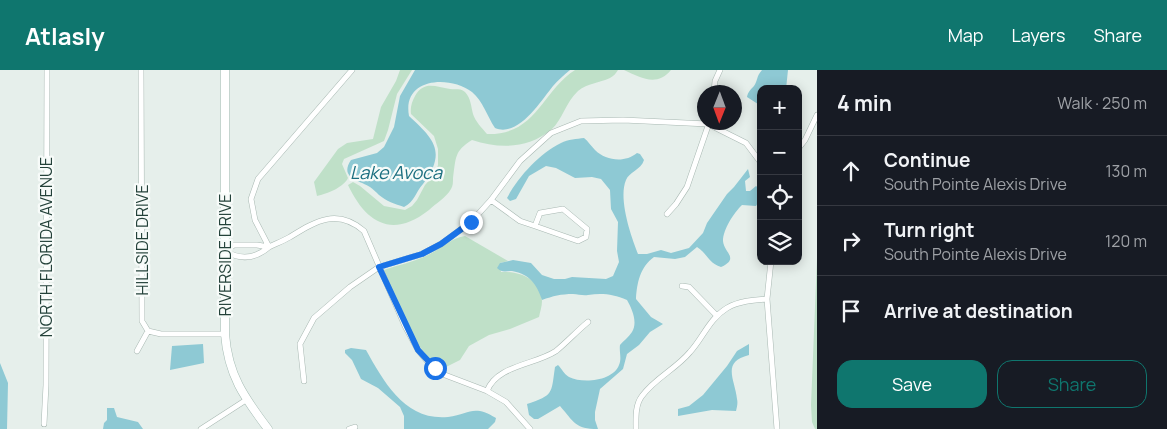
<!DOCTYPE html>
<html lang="en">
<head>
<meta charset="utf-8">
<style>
	:root { --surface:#171b24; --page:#20242c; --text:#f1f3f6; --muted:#9ea1a6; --line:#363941; --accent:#0f766e }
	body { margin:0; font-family:Manrope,sans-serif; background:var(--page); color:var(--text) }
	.controls { position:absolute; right:15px; top:15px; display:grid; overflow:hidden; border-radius:10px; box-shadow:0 2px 12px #0003 }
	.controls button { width:45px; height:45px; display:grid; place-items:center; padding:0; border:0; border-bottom:1px solid var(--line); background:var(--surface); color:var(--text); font:25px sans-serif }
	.compass { position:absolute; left:697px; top:15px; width:45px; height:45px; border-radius:50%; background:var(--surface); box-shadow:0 2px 12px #0003; rotate:181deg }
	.stop { position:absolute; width:15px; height:15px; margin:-11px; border:4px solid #1a73e8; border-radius:50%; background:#fff }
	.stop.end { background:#1a73e8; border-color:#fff; box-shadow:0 1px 5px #0008 }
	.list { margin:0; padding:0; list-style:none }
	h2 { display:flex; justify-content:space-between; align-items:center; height:65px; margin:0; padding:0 20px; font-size:21px }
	h2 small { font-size:16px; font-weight:400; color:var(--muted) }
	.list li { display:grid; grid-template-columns:32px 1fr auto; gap:15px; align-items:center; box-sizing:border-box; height:70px; padding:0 20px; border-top:1px solid var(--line) }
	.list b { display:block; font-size:19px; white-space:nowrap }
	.list p { margin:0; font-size:16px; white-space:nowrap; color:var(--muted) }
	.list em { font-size:16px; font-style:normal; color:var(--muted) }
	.actions { display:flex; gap:10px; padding:15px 20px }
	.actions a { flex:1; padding:11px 0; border:1px solid var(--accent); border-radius:15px; text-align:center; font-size:18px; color:var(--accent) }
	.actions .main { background:var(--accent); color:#fff }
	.icon { flex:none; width:28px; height:28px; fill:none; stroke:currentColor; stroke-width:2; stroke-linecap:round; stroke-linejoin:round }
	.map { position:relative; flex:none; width:817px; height:359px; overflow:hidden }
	header { display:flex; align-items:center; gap:30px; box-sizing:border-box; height:70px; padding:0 25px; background:var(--accent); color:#fff }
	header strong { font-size:24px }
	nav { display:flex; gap:28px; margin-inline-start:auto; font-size:18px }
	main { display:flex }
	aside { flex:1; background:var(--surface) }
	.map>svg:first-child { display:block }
	.green { fill:#bfe0c8 }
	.water { fill:#8ec9d4 }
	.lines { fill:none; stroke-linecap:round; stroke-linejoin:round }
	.street-casing { stroke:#a8b8b2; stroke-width:6 }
	.secondary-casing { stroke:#a4bbb3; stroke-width:9 }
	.street { stroke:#fff; stroke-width:5 }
	.secondary { stroke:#fff; stroke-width:8 }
	.route { stroke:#1a73e8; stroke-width:6 }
	.labels { text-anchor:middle; stroke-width:4.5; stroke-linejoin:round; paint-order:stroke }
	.street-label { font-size:16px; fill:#24423a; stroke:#f7fbf9 }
	.water-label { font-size:18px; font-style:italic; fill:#1c6f80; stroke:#f7fbf9 }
</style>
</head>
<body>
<header>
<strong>Atlasly</strong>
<nav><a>Map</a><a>Layers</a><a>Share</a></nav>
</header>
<main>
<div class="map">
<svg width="817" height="359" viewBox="0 0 817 359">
	<rect width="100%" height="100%" fill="#e6efeb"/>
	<path class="green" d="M400 0H412L397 24 388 60 384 71 344 89 342 94 348 108C344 117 327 124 317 126L314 112 338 79 347 73 373 69 381 37 396 11Z
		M575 0H618C616 3 614 6 610 8 599 13 588 13 578 21 566 32 562 50 552 59 528 79 500 79 472 70 454 81 456 88 453 108 453 112 453 116 451 119 446 128 436 133 429 140 392 169 366 153 348 115L353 112 360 116 384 136 405 140 412 136 417 130 425 115 435 104 438 95V79L434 66 411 44C410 37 412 32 415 26 424 10 436 17 450 19 455 20 461 18 465 22 471 28 471 37 473 44 475 51 482 58 487 64 537 65 541 22 575 0Z
		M624 0H671C657 17 641 8 624 0Z
		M465 166 508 191 500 193 501 202C519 201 541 209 542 231 542 236 540 242 539 247L510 259 489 265 469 276 460 290 442 299C412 280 398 231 384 200 398 195 413 192 426 186 439 180 450 168 465 166Z
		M817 188V359H815L812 352 811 335Z"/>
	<path class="water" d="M415 0H570C564 5 558 10 553 16 541 31 518 68 495 58 487 46 483 31 472 22 449 5 402 8 409 46 434 69 447 82 423 114 415 123 415 131 404 137 395 134 386 131 379 125 376 122 373 119 370 117 359 110 339 108 351 90L377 83 384 77 394 57 400 26Z
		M762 0H788L786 19H761V36L747 27C748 22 750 20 754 16 758 10 756 7 762 0Z
		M584 68C588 71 591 76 595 80 606 91 625 93 637 83L640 84 644 90C641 100 629 102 626 110 618 129 631 166 638 184H647L661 180 671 183 689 178 703 163 707 153 727 124 734 117 748 99 750 107 745 111 746 121H750L756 116 761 120V128L756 136 742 135C734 143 723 159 723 171 724 183 740 188 721 197 707 192 708 184 697 177L685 187 675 189 654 187C640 197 637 213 636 229L651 247 663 254 650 262 639 275 627 284 623 299 600 319 595 342V350L598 359C575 359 574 352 560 336L538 349H534L529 345 527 334C554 325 551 324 555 297L558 295C562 299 564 304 569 307 583 314 613 311 619 295 622 289 619 281 620 275 623 271 629 267 632 262 638 252 632 239 627 230 613 224 602 223 588 225 583 226 578 224 573 224 561 224 553 226 542 230 537 215 530 204 512 201 506 201 502 203 497 198L500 193 513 190 531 193 542 205 554 209H565L572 207 606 209 613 206 619 192 617 181 618 152 611 139 610 120 601 109 592 107 575 108 556 98 546 96 529 106 516 129 510 131 507 128C518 107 540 83 561 73 568 69 577 69 584 68Z
		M203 274 204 293 170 300 172 276Z
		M749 274V285C721 292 735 309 737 329 738 333 737 337 736 341L712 340 678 346V339L689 336 703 325 727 296 737 281Z
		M351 278 366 280C384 312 405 351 448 347 470 344 473 334 496 348L495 352 488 359H404V346L400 337 378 318 361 309 352 290 345 283V280Z
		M0 293 8 313 7 359H0Z
		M107 338H114L117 347 138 352 143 359H103L104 353 107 350Z"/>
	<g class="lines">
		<defs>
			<path id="street" d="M141 0 142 251 148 261 161 264H225
				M352 0 258 109 251 129 255 150 269 177C275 174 283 171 290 167 316 151 337 138 364 161L405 256 418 280 428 292 445 305 487 321 506 332 530 359
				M714 22 715 11 720 0
				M798 79 805 70 817 45
				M491 130 520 151 535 156
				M563 139 587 159 586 167 578 171 535 156 540 143Z
				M667 144 676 134 687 117 709 53
				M234 175H257L269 177C255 189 240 190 225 181Z
				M771 191 767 229 777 359
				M682 216 689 217 717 246
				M137 281 148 261
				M304 311 300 274 314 248 350 217 379 197 422 184 441 174 471 152 491 130 520 91 551 63 581 51 623 50 708 54 746 73 761 93
				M487 321C497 295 535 295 556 281 567 272 577 261 588 252
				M44 354 46 315 47 0
				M201 359 246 330
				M349 359 355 357
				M636 359C636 348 635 335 642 326 655 308 676 299 690 282 703 268 709 249 727 238 739 231 753 230 767 229"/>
			<path id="secondary" d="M225 0V264C228 305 244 327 268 359"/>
		</defs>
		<use href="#street" class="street-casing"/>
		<use href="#secondary" class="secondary-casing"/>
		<use href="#street" class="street"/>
		<use href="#secondary" class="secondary"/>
	</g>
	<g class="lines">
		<path class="route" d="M435 298 418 280 379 197 422 184 441 174 471 152"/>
	</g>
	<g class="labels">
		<g class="street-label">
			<text transform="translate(142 170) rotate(-90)" y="6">HILLSIDE DRIVE</text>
			<text transform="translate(46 177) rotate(-90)" y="6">NORTH FLORIDA AVENUE</text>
			<text transform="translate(225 185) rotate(-90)" y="6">RIVERSIDE DRIVE</text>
		</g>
		<g class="water-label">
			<text x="396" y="109">Lake Avoca</text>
		</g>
	</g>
</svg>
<div class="controls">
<button>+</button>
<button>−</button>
<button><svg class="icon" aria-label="locate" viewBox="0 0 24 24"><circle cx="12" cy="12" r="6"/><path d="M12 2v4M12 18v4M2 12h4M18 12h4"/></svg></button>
<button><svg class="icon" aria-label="layers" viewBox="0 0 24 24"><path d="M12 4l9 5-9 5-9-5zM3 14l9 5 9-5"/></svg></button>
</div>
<svg class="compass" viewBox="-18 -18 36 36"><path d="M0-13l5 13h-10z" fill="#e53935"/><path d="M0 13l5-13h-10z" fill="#9ea1a6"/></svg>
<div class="stop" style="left:435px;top:298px"></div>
<div class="stop end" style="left:471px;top:152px"></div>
</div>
<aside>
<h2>4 min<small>Walk · 250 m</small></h2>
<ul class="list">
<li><svg class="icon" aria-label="ahead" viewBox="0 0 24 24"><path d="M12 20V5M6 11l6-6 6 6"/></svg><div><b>Continue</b><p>South Pointe Alexis Drive</p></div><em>130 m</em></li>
<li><svg class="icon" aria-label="right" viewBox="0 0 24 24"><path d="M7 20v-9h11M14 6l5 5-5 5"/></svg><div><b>Turn right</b><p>South Pointe Alexis Drive</p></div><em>120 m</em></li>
<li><svg class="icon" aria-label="arrive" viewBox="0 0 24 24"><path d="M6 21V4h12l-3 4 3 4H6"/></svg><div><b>Arrive at destination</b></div></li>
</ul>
<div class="actions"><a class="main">Save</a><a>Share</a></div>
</aside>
</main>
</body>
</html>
